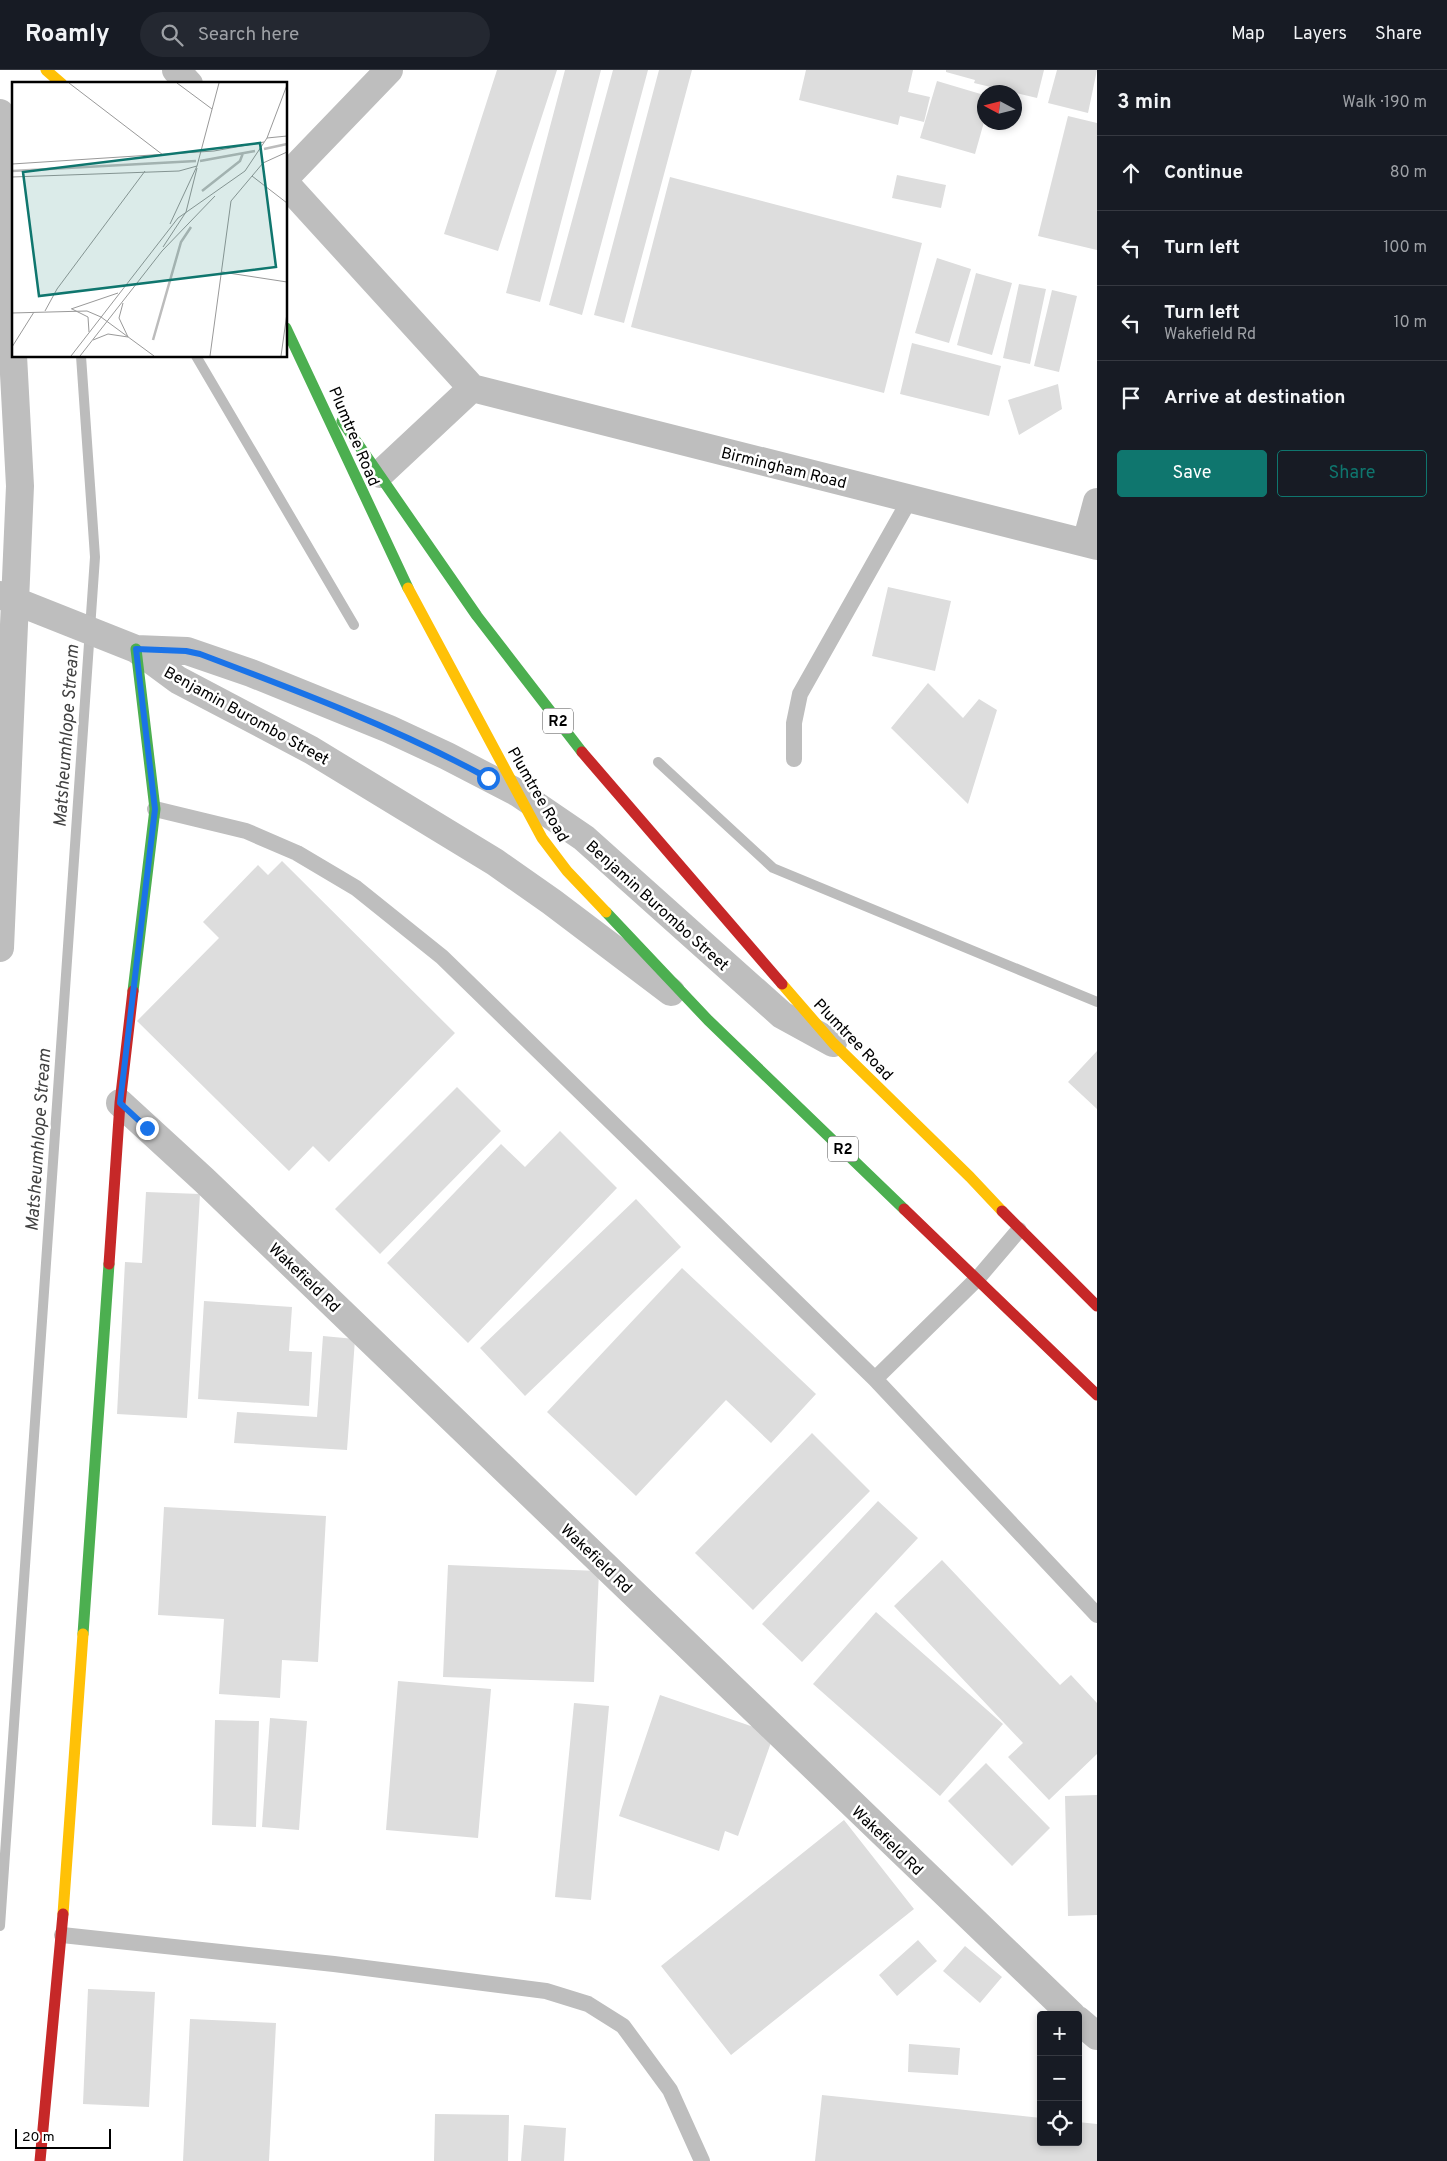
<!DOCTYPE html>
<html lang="en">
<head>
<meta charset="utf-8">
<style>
	:root { --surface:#171b24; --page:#242831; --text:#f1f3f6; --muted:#9ea1a6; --line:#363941; --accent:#0f766e }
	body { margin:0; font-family:Overpass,sans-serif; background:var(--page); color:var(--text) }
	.controls { position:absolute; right:15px; bottom:15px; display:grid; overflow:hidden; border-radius:5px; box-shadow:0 2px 8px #0003 }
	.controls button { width:45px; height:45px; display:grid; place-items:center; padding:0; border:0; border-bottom:1px solid var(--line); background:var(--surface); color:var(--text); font:25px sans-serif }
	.compass { position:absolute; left:977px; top:15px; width:45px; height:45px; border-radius:50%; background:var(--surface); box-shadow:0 2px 8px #0003; rotate:277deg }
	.scale { position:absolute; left:15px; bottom:12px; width:96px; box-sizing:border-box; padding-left:5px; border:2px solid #000; border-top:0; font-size:14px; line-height:18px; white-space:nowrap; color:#000; -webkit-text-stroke:4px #fff; paint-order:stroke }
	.stop { position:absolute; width:15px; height:15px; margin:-11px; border:4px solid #1a73e8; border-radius:50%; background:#fff }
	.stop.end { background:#1a73e8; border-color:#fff; box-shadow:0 1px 5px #0008 }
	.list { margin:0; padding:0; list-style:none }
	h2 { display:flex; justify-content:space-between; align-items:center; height:65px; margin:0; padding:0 20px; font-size:21px }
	h2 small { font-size:16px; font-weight:400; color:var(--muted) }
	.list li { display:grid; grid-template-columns:32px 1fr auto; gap:15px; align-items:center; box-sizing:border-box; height:75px; padding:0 20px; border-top:1px solid var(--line) }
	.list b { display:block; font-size:19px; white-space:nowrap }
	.list p { margin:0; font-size:16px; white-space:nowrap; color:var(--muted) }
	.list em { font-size:16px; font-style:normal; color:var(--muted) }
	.actions { display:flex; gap:10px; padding:15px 20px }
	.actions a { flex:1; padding:11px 0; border:1px solid var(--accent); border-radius:5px; text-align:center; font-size:18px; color:var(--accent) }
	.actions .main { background:var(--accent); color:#fff }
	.icon { flex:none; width:28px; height:28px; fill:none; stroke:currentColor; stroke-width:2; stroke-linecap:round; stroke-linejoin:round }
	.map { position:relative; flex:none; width:1097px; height:2091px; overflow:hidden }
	header { display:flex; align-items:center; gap:30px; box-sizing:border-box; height:70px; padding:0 25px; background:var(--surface); border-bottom:1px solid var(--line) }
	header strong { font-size:24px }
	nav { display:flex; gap:28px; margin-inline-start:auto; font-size:18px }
	.search { width:350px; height:45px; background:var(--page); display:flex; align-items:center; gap:12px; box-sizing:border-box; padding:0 18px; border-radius:28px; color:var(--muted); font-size:19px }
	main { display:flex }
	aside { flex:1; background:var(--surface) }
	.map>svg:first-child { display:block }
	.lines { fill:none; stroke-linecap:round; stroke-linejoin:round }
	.stream { stroke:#bcbcbc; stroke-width:10 }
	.building { fill:#ddd }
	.lane { stroke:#bebebe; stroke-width:16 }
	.street { stroke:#bebebe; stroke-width:28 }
	.fast { stroke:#4caf50; stroke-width:11 }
	.slow { stroke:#ffc107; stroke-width:11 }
	.jam { stroke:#c62828; stroke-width:11 }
	.route { stroke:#1a73e8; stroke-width:6 }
	.labels { text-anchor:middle; stroke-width:5; stroke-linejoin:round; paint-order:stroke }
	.shield { fill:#fff; stroke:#4c4c4c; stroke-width:1 }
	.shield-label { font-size:15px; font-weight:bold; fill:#000 }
	.street-label { font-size:16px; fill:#000; stroke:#fff }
	.water-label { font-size:18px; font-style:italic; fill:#414141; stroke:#fff }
	.inset-river { fill:none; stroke:#bcbcbc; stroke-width:2.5 }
	.inset-road { fill:none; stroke:#999; stroke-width:1 }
	.view { fill:#0f766e; fill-opacity:0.15; stroke:#0f766e; stroke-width:2.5 }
	.inset-edge { fill:none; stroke:#000; stroke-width:2.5 }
</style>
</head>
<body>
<header>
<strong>Roamly</strong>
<div class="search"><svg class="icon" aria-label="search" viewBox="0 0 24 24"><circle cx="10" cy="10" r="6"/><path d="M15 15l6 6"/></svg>Search here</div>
<nav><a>Map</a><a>Layers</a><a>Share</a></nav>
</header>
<main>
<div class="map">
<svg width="1097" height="2091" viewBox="0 0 1097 2091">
	<rect width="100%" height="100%" fill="#fff"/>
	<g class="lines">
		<path class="stream" d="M196 286 354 555
			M658 692 773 798 1097 932
			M0 1856 95 487 81 286"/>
	</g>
	<path class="building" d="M497 0H557L498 181 444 164Z
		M565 0H601L540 232 506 223Z
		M613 0H648L582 245 549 235Z
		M659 0H692L624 253 594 245Z
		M806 0H913L908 22 930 27 924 52 900 46 898 55 799 30Z
		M946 0H1044L1037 28 974 13 975 10 946 2Z
		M1057 0H1097L1088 43 1048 33Z
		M937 11 984 25V52L975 84 920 68Z
		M1068 46 1097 53V180L1038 166Z
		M897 105 946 115 941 138 892 128Z
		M670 107 922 173 884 323 631 257Z
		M937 188 971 199 949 273 915 263Z
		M976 203 1012 213 992 285 957 275Z
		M1019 214 1046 219 1030 294 1003 288Z
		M1052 220 1077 226 1059 302 1034 296Z
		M912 273 1001 296 989 346 900 324Z
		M1058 314 1062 339 1019 365 1008 330Z
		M888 517 951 531 935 601 872 586Z
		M928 613 963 648 979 629 997 640 968 734 891 658Z
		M282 791 455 963 329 1092 313 1076 289 1101 137 951 219 868 203 852 258 795 268 805Z
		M1097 981V1039L1068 1012Z
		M457 1017 501 1061 380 1184 335 1139Z
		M560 1061 617 1118 468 1273 387 1193 501 1074 525 1097Z
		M146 1122 200 1124 187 1348 117 1344 125 1192 142 1193Z
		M636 1129 681 1177 525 1326 480 1278Z
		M682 1198 816 1324 771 1373 726 1330 636 1426 547 1342Z
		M204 1231 292 1237 289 1281 312 1282 309 1336 198 1329Z
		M323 1266 355 1269 347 1380 234 1373 237 1342 317 1347Z
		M812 1363 870 1421 753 1540 695 1483Z
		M878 1431 918 1468 802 1592 762 1554Z
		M164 1437 326 1446 318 1592 282 1590 280 1628 219 1624 224 1549 158 1545Z
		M942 1490 1060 1615 1071 1605 1097 1633V1684L1049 1730 1008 1687 1023 1673 894 1536Z
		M448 1495 599 1501 594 1612 443 1607Z
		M876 1542 1003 1654 940 1726 813 1614Z
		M398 1611 491 1619 478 1768 386 1760Z
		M660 1625 774 1664 738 1766 725 1761 719 1781 619 1746Z
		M574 1633 609 1636 591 1830 555 1827Z
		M270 1648 307 1651 299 1760 262 1757Z
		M215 1650 259 1651 256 1757 212 1755Z
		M986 1693 1050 1758 1012 1796 948 1731Z
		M1097 1725V1845L1068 1846 1065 1726Z
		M844 1750 914 1839 731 1985 661 1896Z
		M918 1870 937 1891 897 1926 879 1905Z
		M965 1876 1002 1907 980 1933 943 1901Z
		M88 1919 155 1922 149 2037 83 2034Z
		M190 1949 276 1953 269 2091H183Z
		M909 1974 960 1978 958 2005 908 2002Z
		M822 2025 1041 2048V2072H1078V2052L1097 2054V2091H815Z
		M435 2044 509 2045 508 2091H434Z
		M524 2055 566 2058 564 2091H521Z"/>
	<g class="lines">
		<path class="lane" d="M794 689V653L800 624 910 429
			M155 739 246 761 297 783 356 818 442 887 875 1309 1097 1545
			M875 1309 978 1208 1019 1160
			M62 1865 334 1894 546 1921 588 1934 623 1956 670 2020 702 2091"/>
		<path class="street" d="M176 0 189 14
			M0 43 20 416 0 878
			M286 107 389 0
			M286 114 472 318
			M472 318 1097 476
			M380 404 472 318
			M1086 473 1097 432
			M0 525 136 579 178 610 311 680 495 792 552 832 671 922
			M136 579 187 581 251 603 389 659 447 686 518 723 584 768 782 945 833 973
			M120 1033 204 1110 1072 1945
			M1078 1950 1097 1966"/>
		<path class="fast" d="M286 258 408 518
			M342 351 477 546 582 682
			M606 842 708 950 904 1139
			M133 921 155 739 136 579
			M83 1564 109 1194"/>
		<path class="slow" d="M46 0 62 14
			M408 518 542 768 567 801 606 842
			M782 914 833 973 970 1107 1002 1141
			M63 1844 83 1564"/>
		<path class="jam" d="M582 682 782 914
			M904 1139 1097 1325
			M1002 1141 1097 1236
			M109 1194 120 1033 133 921
			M40 2091 63 1844"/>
	</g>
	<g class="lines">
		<path class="route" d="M147 1058 120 1033 155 739 136 579 186 581 200 584C298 621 396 658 488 708"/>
	</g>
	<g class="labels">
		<g class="shield">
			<rect x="543" y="638.5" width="30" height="25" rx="4"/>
			<rect x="828" y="1066.5" width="30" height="25" rx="4"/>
		</g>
		<g class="shield-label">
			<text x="558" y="656">R2</text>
			<text x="843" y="1084">R2</text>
		</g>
		<g class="street-label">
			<text transform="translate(355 366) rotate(67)" y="6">Plumtree Road</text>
			<text transform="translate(784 397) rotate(14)" y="6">Birmingham Road</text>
			<text transform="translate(247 645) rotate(29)" y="6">Benjamin Burombo Street</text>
			<text transform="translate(539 724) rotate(60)" y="6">Plumtree Road</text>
			<text transform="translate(658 835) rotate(42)" y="6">Benjamin Burombo Street</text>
			<text transform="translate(854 969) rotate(46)" y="6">Plumtree Road</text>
			<text transform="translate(305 1207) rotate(44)" y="6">Wakefield Rd</text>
			<text transform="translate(597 1488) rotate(44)" y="6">Wakefield Rd</text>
			<text transform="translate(888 1770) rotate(44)" y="6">Wakefield Rd</text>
		</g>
		<g class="water-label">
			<text transform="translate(66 666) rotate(-86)" y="6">Matsheumhlope Stream</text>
			<text transform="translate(38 1070) rotate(-86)" y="6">Matsheumhlope Stream</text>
		</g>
	</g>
	<g transform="translate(12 12)">
		<rect width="275" height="275" fill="#fff"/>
		<path class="inset-river" d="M252 67 275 62M188 79 243 69M0 89 184 79M190 109 228 79 231 71M141 258 169 160 179 145"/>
		<path class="inset-road" d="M57 1 151 73M165 1 200 27M255 56 275 54M0 82 202 69 252 60M240 94 275 121M0 95 167 89 185 84M219 119 251 81 275 70M158 142 185 84 207 1M151 165 174 130 185 86M210 190 275 200M111 221 107 236 116 255M59 227 106 211M60 227 76 235 77 250M33 229 45 207 133 89M0 231 75 229 89 235 142 274M81 258 96 252 116 255M0 265 22 230M59 274 166 136 233 89 255 56 275 3M68 274 150 169 203 114M198 274 219 119M269 274 275 231"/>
		<path class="view" d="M248 61 264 185 27 214 11 90Z"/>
		<rect width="275" height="275" class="inset-edge"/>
	</g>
</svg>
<div class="controls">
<button>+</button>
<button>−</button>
<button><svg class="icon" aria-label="locate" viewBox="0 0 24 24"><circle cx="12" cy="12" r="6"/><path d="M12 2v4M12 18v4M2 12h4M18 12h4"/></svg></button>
</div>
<svg class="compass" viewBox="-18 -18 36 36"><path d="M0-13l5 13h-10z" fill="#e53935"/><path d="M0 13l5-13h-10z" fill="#9ea1a6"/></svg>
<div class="scale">20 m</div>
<div class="stop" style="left:488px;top:708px"></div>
<div class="stop end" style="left:147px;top:1058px"></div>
</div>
<aside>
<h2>3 min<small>Walk · 190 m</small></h2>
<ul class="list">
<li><svg class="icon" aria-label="ahead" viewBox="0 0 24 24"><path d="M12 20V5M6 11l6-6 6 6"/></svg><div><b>Continue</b></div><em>80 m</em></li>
<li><svg class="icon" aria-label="left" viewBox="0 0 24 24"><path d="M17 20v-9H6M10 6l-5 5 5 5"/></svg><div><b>Turn left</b></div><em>100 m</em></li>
<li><svg class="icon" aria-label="left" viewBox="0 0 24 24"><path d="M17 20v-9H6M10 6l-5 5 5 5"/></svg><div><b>Turn left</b><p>Wakefield Rd</p></div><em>10 m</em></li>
<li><svg class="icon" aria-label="arrive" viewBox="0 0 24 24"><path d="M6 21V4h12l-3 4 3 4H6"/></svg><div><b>Arrive at destination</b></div></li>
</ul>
<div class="actions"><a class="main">Save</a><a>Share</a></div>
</aside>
</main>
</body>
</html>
